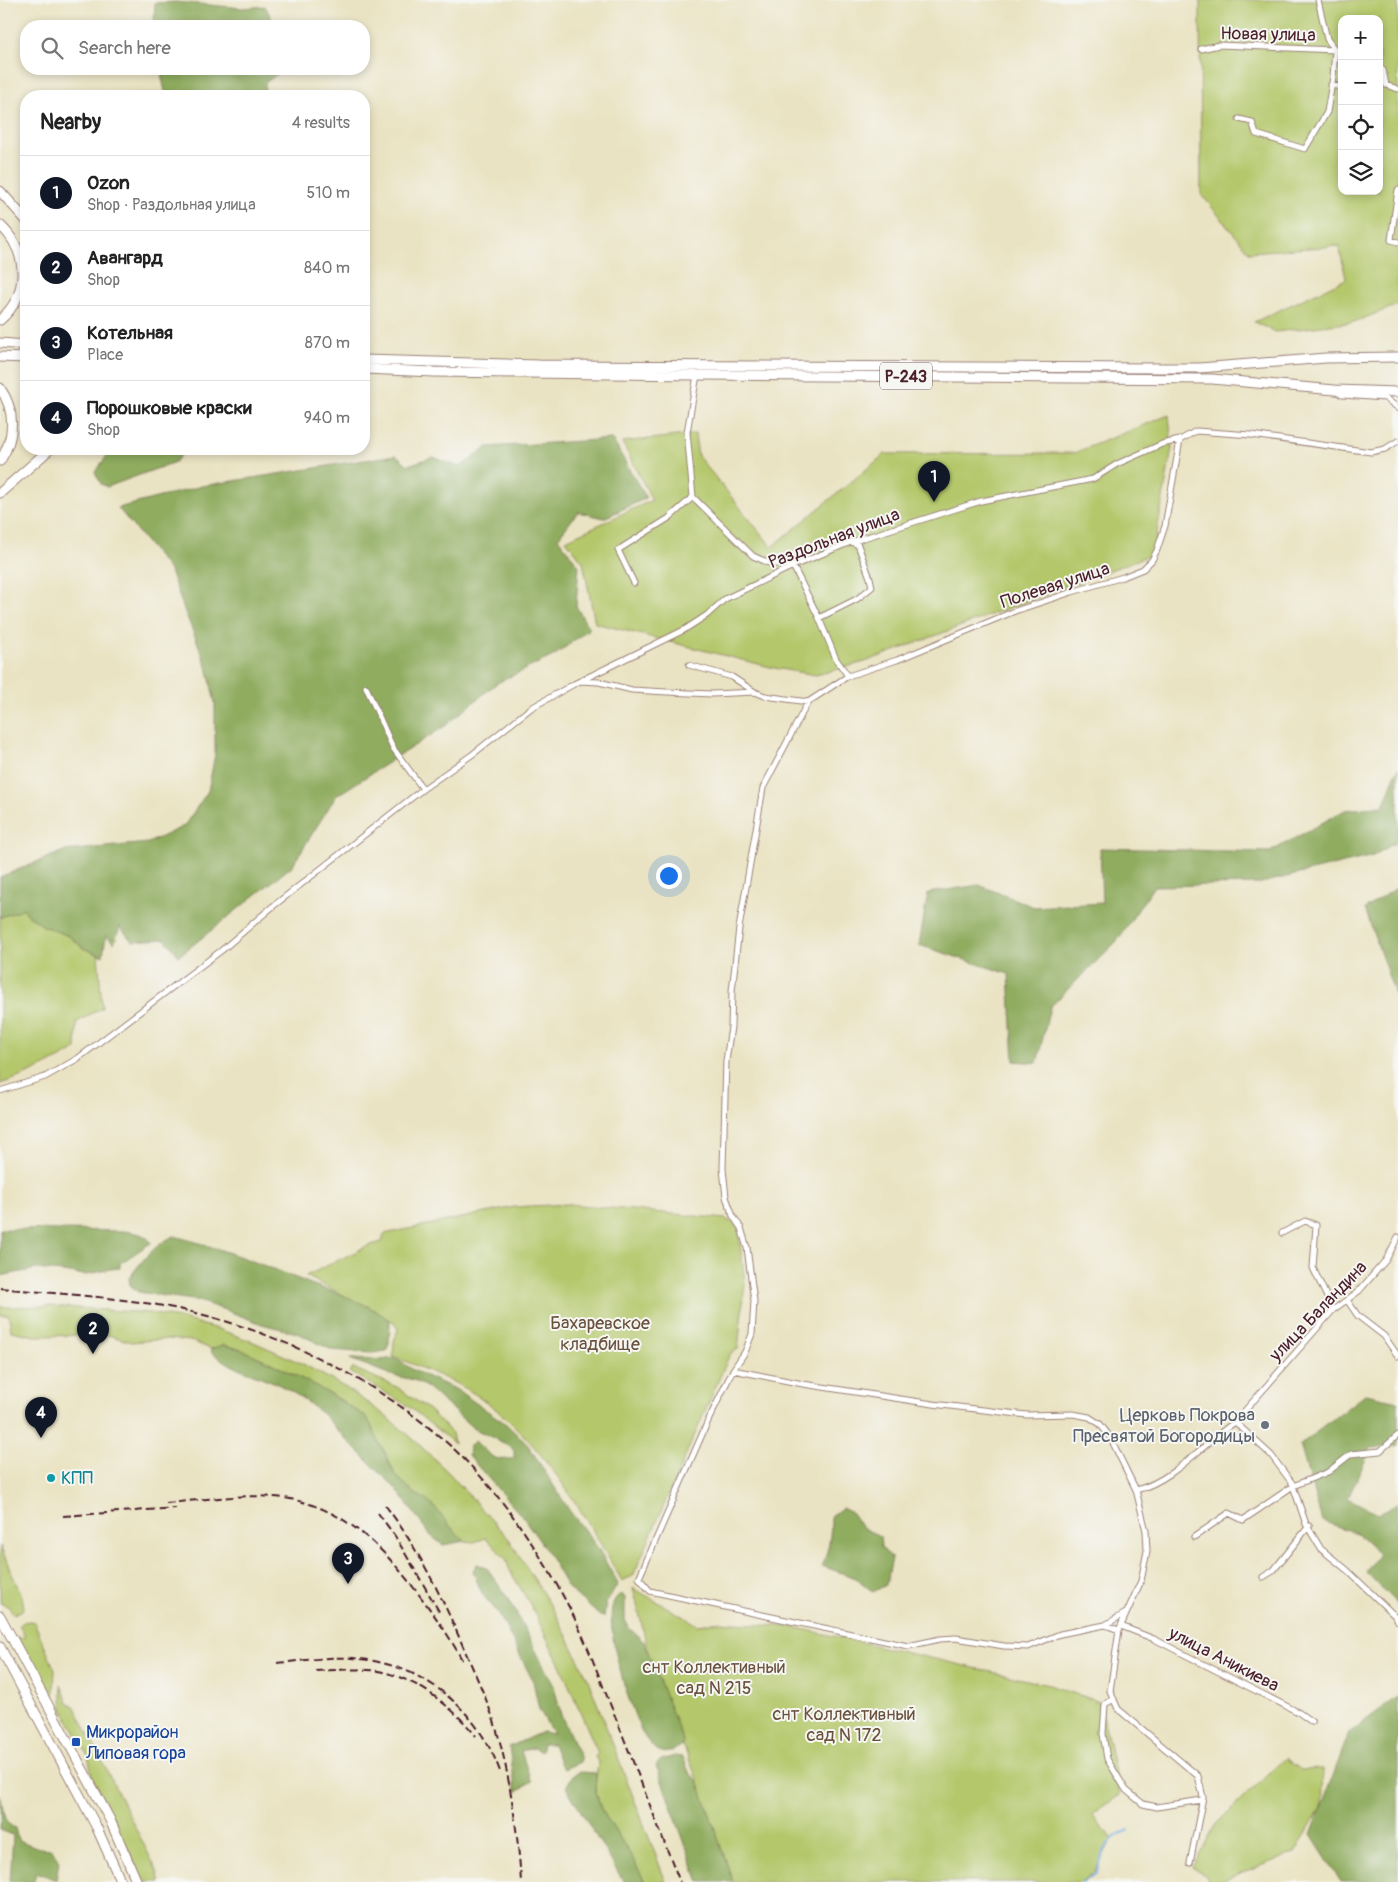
<!DOCTYPE html>
<html lang="en">
<head>
<meta charset="utf-8">
<style>
	:root { --surface:#fff; --page:#f2f2f2; --text:#222; --muted:#767676; --line:#e0e0e0; --accent:#111827 }
	body { margin:0; font-family:Pangolin,sans-serif; background:var(--page); color:var(--text) }
	.controls { position:absolute; right:15px; top:15px; display:grid; overflow:hidden; border-radius:10px; box-shadow:0 2px 8px #0003 }
	.controls button { width:45px; height:45px; display:grid; place-items:center; padding:0; border:0; border-bottom:1px solid var(--line); background:var(--surface); color:var(--text); font:25px sans-serif }
	.you { position:absolute; left:668px; top:875px; width:18px; height:18px; margin:-12px; border:4px solid #fff; border-radius:50%; background:#1a73e8; box-shadow:0 0 0 8px #1a73e833 }
	.badge { display:grid; place-items:center; width:32px; height:32px; border-radius:50%; background:var(--accent); color:#fff; font-size:16px; font-weight:700 }
	.pin { position:absolute; translate:-50% -41px; filter:drop-shadow(0 1px 2px #0008) }
	.pin::after { content:''; position:absolute; top:26px; width:18px; height:15px; background:inherit; clip-path:polygon(0 0,100% 0,50% 100%) }
	.list { margin:0; padding:0; list-style:none }
	h2 { display:flex; justify-content:space-between; align-items:center; height:65px; margin:0; padding:0 20px; font-size:21px }
	h2 small { font-size:16px; font-weight:400; color:var(--muted) }
	.list li { display:grid; grid-template-columns:32px 1fr auto; gap:15px; align-items:center; box-sizing:border-box; height:75px; padding:0 20px; border-top:1px solid var(--line) }
	.list b { display:block; font-size:19px; white-space:nowrap }
	.list p { margin:0; font-size:16px; white-space:nowrap; color:var(--muted) }
	.list em { font-size:16px; font-style:normal; color:var(--muted) }
	.icon { flex:none; width:28px; height:28px; fill:none; stroke:currentColor; stroke-width:2; stroke-linecap:round; stroke-linejoin:round }
	.map { position:relative; flex:none; width:1398px; height:1882px; overflow:hidden }
	.search { position:absolute; background:var(--surface); box-shadow:0 2px 8px #0003; left:20px; top:20px; width:350px; height:55px; display:flex; align-items:center; gap:12px; box-sizing:border-box; padding:0 18px; border-radius:20px; color:var(--muted); font-size:19px }
	.panel { position:absolute; background:var(--surface); box-shadow:0 2px 8px #0003; left:20px; top:90px; width:350px; height:365px; border-radius:20px }
	.map>svg:first-child { display:block }
	.green { fill:#b4c76a; stroke:#7f734a; fill-rule:evenodd }
	.forest { fill:#8fac5e; stroke:#6c6644 }
	.lines { fill:none; stroke-linecap:round; stroke-linejoin:round }
	.stream { stroke:#75aee5; stroke-width:2 }
	.minor-casing { stroke:#9a8177; stroke-width:7 }
	.primary-casing { stroke:#9a8177; stroke-width:11 }
	.trunk-casing { stroke:#9a8177; stroke-width:11 }
	.minor { stroke:#fff; stroke-width:5 }
	.primary { stroke:#fff; stroke-width:9 }
	.trunk { stroke:#fff; stroke-width:9 }
	.rail { stroke:#4a1f2b; stroke-width:2; stroke-dasharray:8 4; stroke-linecap:butt }
	.worship-dot { fill:#6b7280; stroke:#f6f6f2; stroke-width:2 }
	.culture-dot { fill:#0f9aa8; stroke:#f6f6f2; stroke-width:2 }
	.transit-dot { fill:#1a4fb4; stroke:#f6f6f2; stroke-width:2 }
	.labels { text-anchor:middle; stroke-width:4; stroke-linejoin:round; paint-order:stroke }
	.shield { fill:#f6f6f2; stroke:#7e6067; stroke-width:1 }
	.shield-label { font-size:16px; font-weight:bold; fill:#4a1f2b }
	.street-label { font-size:18px; fill:#4a1f2b; stroke:#f6f6f2 }
	.park-label { font-size:18px; fill:#6a513e; stroke:#f6f6f2 }
	.worship-label { font-size:18px; fill:#5b616d; stroke:#f6f6f2; text-anchor:end }
	.culture-label { font-size:18px; fill:#0d838f; stroke:#f6f6f2; text-anchor:start }
	.transit-label { font-size:18px; fill:#164399; stroke:#f6f6f2; text-anchor:start }
</style>
</head>
<body>
<div class="map">
<svg width="1398" height="1882" viewBox="0 0 1398 1882">
	<rect width="100%" height="100%" fill="#f6f6f2"/>
	<filter id="ink" filterUnits="userSpaceOnUse"><feTurbulence type="fractalNoise" baseFrequency=".02" numOctaves="2"/><feDisplacementMap in="SourceGraphic" scale="10" xChannelSelector="R" yChannelSelector="G"/><feConvolveMatrix kernelMatrix="1 2 1 2 8 2 1 2 1" color-interpolation-filters="sRGB"/></filter>
	<filter id="wash" filterUnits="userSpaceOnUse"><feTurbulence type="fractalNoise" baseFrequency=".0096" numOctaves="4" result="noise"/><feDisplacementMap in="SourceGraphic" scale="20" xChannelSelector="R" yChannelSelector="G"/><feGaussianBlur stdDeviation="1.12" result="paint"/><feColorMatrix in="noise" values="0 0 0 0 0 0 0 0 0 0 0 0 0 0 0 0 0 1.4 0 .05"/><feComposite in="paint" operator="in"/></filter>
	<g filter="url(#wash)">
		<rect width="100%" height="100%" fill="#eae3c3"/>
		<path class="green" d="M1200 0H1398V305L1354 322 1275 332 1254 322 1346 279 1339 246 1249 252 1201 194ZM1342 19H1379V191H1342Z
			M1169 415 1172 448 1153 554 865 662 816 675 774 668 595 623 583 562 566 540 652 500 622 442 695 434 698 456 772 547 885 454 1074 453Z
			M23 908 43 926 69 936 83 948 98 954 102 1008 77 1022 76 1049C53 1063 26 1076 0 1084V918C8 913 16 913 23 908Z
			M569 1204 726 1219 734 1223 738 1228 745 1283 738 1349 730 1354 633 1576 622 1581C585 1517 548 1449 488 1403 460 1382 425 1370 393 1356L394 1341 398 1329 394 1322 306 1276 367 1246 382 1242 384 1234 514 1207Z
			M49 1306 149 1313 179 1318 221 1330 256 1343 303 1364 346 1388 383 1414 412 1438 449 1473 509 1539 556 1614 587 1677 666 1882H645L632 1857 601 1809 595 1789 598 1762 595 1757 598 1753 561 1667 530 1604 510 1571 506 1559 486 1538 474 1542 465 1541 454 1531 430 1502 414 1493 395 1475 384 1450 343 1401 293 1374 240 1349 223 1345 211 1349 191 1341 168 1339 131 1342 108 1335 35 1336 11 1331 9 1315H0V1307Z
			M353 1368 397 1387 429 1410 452 1433 454 1443 408 1406 350 1372Z
			M0 1546 22 1597 24 1607 21 1611 13 1614 9 1607 0 1603Z
			M633 1588 698 1625 720 1622 794 1627 1049 1685 1100 1702 1120 1795 1092 1814 1112 1839 1094 1873 1081 1882H733L698 1781 653 1672Z
			M30 1621 34 1622 55 1670 53 1706 17 1638 25 1637 19 1625 24 1622Z
			M61 1685 68 1702 75 1707 157 1871 160 1882H143L121 1833 93 1779 88 1756 63 1710Z
			M1285 1758 1301 1770 1323 1769 1321 1808 1295 1853 1220 1882H1209L1206 1876 1192 1867 1216 1824Z"/>
		<path class="forest" d="M177 2 243 8 265 6 276 26H154L155 3Z
			M160 69H284L265 83V96H166Z
			M612 439 646 498 604 518 578 512 558 538 579 566 576 606 589 629 555 655 497 683 445 726 336 796 292 866 179 956 165 939 132 941 120 927 114 943 106 935 103 956 83 948 69 936 43 926 27 914 23 908C16 914 8 913 0 918V877L64 851 148 843 184 826 208 791 215 754V703L207 666 185 612 170 571 118 508 202 486 396 455 408 465 433 457 460 467 488 447Z
			M112 449H186L175 462 107 487 101 484 95 472Z
			M1398 768V841L1373 856 1257 884 1154 886 1117 941 1050 1007 1037 1063 1014 1061 1009 974 919 945 928 893 979 885 1034 907 1102 903 1100 848 1270 852 1345 810 1383 806Z
			M1398 887V1003L1365 909Z
			M0 1229 124 1231C135 1233 146 1233 151 1243 140 1249 131 1257 120 1263V1268L110 1269 86 1275 37 1269 0 1276Z
			M174 1236C221 1248 266 1266 311 1284 338 1294 368 1302 390 1321L389 1344 386 1351 372 1353 332 1350 297 1333 262 1324 228 1311 199 1301 138 1292 130 1285 129 1278C142 1261 154 1245 174 1236Z
			M223 1345 240 1349 263 1359 318 1387 367 1417 395 1475 414 1493 430 1502 454 1531 465 1541 443 1545 430 1535 398 1491 340 1433 324 1415 302 1398 276 1383 233 1366 212 1353 211 1349Z
			M395 1358 413 1370 457 1390 505 1423 528 1445 569 1510 598 1548 618 1584 606 1603 604 1617 600 1616 568 1588 546 1550 525 1520 468 1455 469 1447 475 1441C489 1454 494 1463 514 1458V1450L506 1444 473 1428 428 1388 414 1380 391 1375 350 1359 380 1360Z
			M1365 1394 1398 1401V1446L1371 1448 1348 1498 1378 1514 1398 1504V1605L1366 1572 1379 1554 1356 1533 1322 1521 1300 1445Z
			M842 1508 852 1513 862 1528 880 1536 881 1547 892 1559 886 1585 873 1592 856 1578 822 1566C829 1550 831 1534 831 1516Z
			M477 1564 487 1568 511 1603 554 1686 561 1715 581 1759 580 1762 564 1769 561 1765 553 1744H543L541 1752 534 1748 521 1751 530 1778 532 1781 516 1792 509 1747 542 1732 553 1734 539 1709 533 1681 499 1614 482 1594 473 1571Z
			M622 1594 625 1598V1622L628 1627 644 1642 683 1740V1745C677 1748 669 1754 662 1752 656 1751 648 1742 645 1737 633 1719 592 1601 622 1594Z
			M1398 1696V1882H1341L1311 1835 1349 1733Z
			M675 1756 683 1757 689 1772 699 1783 733 1882H699L656 1765 661 1760Z
			M581 1772 596 1773 595 1789 601 1809 632 1857 645 1882H624L566 1787 573 1775Z
			M0 1795C5 1809 0 1821 15 1828L18 1840 39 1848 52 1849 59 1862 56 1880 37 1872 33 1882H10L13 1835 0 1830Z"/>
		<g class="lines">
			<path class="stream" d="M1082 1882 1096 1874C1104 1852 1105 1838 1129 1830"/>
		</g>
	</g>
	<g filter="url(#ink)">
		<g class="lines">
			<defs>
				<path id="minor" d="M1318 0 1327 39 1335 50 1342 52
					M1201 49 1219 45 1335 50 1333 77 1327 112 1305 149 1256 134 1252 122 1239 119
					M1379 67 1383 70 1386 85 1398 89
					M1331 85 1342 87
					M1398 190 1391 240 1398 242
					M697 375 687 432 693 497 753 556 769 563 793 566
					M1337 392 1342 395 1385 398 1398 408
					M793 566 819 618 836 659 848 676
					M634 583 618 550 669 518 693 497
					M819 618 857 599 872 587 870 578 858 545 851 542
					M689 665 732 677 755 692 765 696 808 702
					M580 681 599 682 632 690 667 692 712 694 755 692
					M366 687 393 748 423 789
					M0 1091 45 1077 77 1059 222 950 272 907 423 789 473 754 531 708 574 684 684 630 707 615 725 599 793 566 851 542 981 501 1093 479 1117 464 1162 444 1180 440 1196 431 1251 435 1371 452 1385 449 1398 441
					M1282 1233 1305 1221 1316 1225 1313 1268 1333 1310
					M1347 1300 1358 1316 1384 1336 1398 1356
					M733 1370 803 1384 933 1404 1027 1415 1073 1414 1089 1417 1100 1424 1110 1437 1136 1490 1146 1531 1147 1551 1141 1581 1119 1630 1110 1691 1118 1709 1198 1776 1203 1797 1190 1863
					M1235 1422 1271 1455 1292 1483 1306 1524 1321 1549 1347 1570 1396 1617 1398 1622
					M1136 1490C1173 1481 1204 1443 1235 1422L1333 1310 1359 1291 1386 1260 1398 1237
					M1194 1537 1229 1513 1243 1520 1293 1486 1328 1472 1351 1454 1380 1451 1398 1435
					M1263 1577 1273 1571 1309 1526
					M1105 1625 1126 1613
					M1121 1626 1154 1639 1298 1712 1312 1722
					M1119 1630 1105 1625 1060 1634 1028 1647 1004 1646 956 1638 940 1639 908 1646 650 1591 639 1578 708 1421 733 1370 745 1352 752 1334 754 1301 747 1248 741 1228 733 1216 726 1197 723 1169 726 1061 731 1027 732 991 739 928 763 788 808 702 848 676 897 660 1015 611 1072 592 1123 577 1143 569 1152 560 1157 550 1165 526 1180 440
					M1114 1699 1105 1704 1103 1734 1107 1759 1126 1790 1143 1804 1157 1807 1202 1800"/>
				<path id="primary" d="M0 1616 110 1820 137 1882
					M0 1647 96 1826 121 1882"/>
				<path id="trunk" d="M0 191 26 220
					M0 225C29 252 30 294 0 320
					M0 343 26 345
					M0 357 26 358
					M364 360 539 365 1160 368H1200L1326 358 1398 357
					M364 369 434 372 697 375 1212 379 1335 390 1398 392
					M0 388C16 411 15 438 0 461
					M0 493 50 449"/>
			</defs>
			<use href="#minor" class="minor-casing"/>
			<use href="#primary" class="primary-casing"/>
			<use href="#trunk" class="trunk-casing"/>
			<use href="#minor" class="minor"/>
			<use href="#primary" class="primary"/>
			<use href="#trunk" class="trunk"/>
			<path class="rail" d="M0 1288C66 1295 132 1297 196 1313 289 1336 386 1386 456 1451 502 1495 539 1550 569 1607 587 1642 600 1680 615 1716 637 1771 658 1827 680 1882
				M166 1503C206 1500 250 1492 290 1499 348 1510 387 1552 420 1596 436 1617 450 1637 462 1660
				M385 1505C416 1545 439 1591 459 1637 471 1665 484 1692 494 1721 509 1769 518 1832 521 1882
				M378 1513 395 1536 440 1613
				M63 1516 176 1508
				M277 1663C305 1661 334 1655 361 1659 427 1667 479 1711 501 1774
				M316 1671C336 1670 357 1668 378 1671 416 1678 452 1706 476 1736"/>
		</g>
	</g>
	<circle class="worship-dot" cx="1265" cy="1425" r="5"/>
	<circle class="culture-dot" cx="51" cy="1478" r="5"/>
	<rect class="transit-dot" x="71" y="1737" width="10" height="10" rx="2.5"/>
	<g class="labels">
		<rect class="shield" x="880" y="362.5" width="52" height="27" rx="4"/>
		<g class="shield-label">
			<text x="906" y="382">Р-243</text>
		</g>
		<g class="street-label">
			<text transform="translate(1268 34) rotate(1)" y="6">Новая улица</text>
			<text transform="translate(834 538) rotate(-21)" y="6">Раздольная улица</text>
			<text transform="translate(1055 585) rotate(-18)" y="6">Полевая улица</text>
			<text transform="translate(1318 1311) rotate(-46)" y="6">улица Баландина</text>
			<text transform="translate(1224 1659) rotate(27)" y="6">улица Аникиева</text>
		</g>
		<g class="park-label">
			<text x="600" y="1329">Бахаревское<tspan x="600" dy="21">кладбище</tspan></text>
			<text x="714" y="1673">снт Коллективный<tspan x="714" dy="21">сад N 215</tspan></text>
			<text x="844" y="1720">снт Коллективный<tspan x="844" dy="21">сад N 172</tspan></text>
		</g>
		<g class="worship-label">
			<text x="1255" y="1421">Церковь Покрова<tspan x="1255" dy="21">Пресвятой Богородицы</tspan></text>
		</g>
		<g class="culture-label">
			<text x="61" y="1484">КПП</text>
		</g>
		<g class="transit-label">
			<text x="86" y="1738">Микрорайон<tspan x="86" dy="21">Липовая гора</tspan></text>
		</g>
	</g>
</svg>
<div class="controls">
<button>+</button>
<button>−</button>
<button><svg class="icon" aria-label="locate" viewBox="0 0 24 24"><circle cx="12" cy="12" r="6"/><path d="M12 2v4M12 18v4M2 12h4M18 12h4"/></svg></button>
<button><svg class="icon" aria-label="layers" viewBox="0 0 24 24"><path d="M12 4l9 5-9 5-9-5zM3 14l9 5 9-5"/></svg></button>
</div>
<div class="you"></div>
<div class="pin badge" style="left:934px;top:502px">1</div>
<div class="pin badge" style="left:93px;top:1354px">2</div>
<div class="pin badge" style="left:348px;top:1584px">3</div>
<div class="pin badge" style="left:41px;top:1438px">4</div>
<div class="search"><svg class="icon" aria-label="search" viewBox="0 0 24 24"><circle cx="10" cy="10" r="6"/><path d="M15 15l6 6"/></svg>Search here</div>
<section class="panel">
<h2>Nearby<small>4 results</small></h2>
<ul class="list">
<li><span class="badge">1</span><div><b>Ozon</b><p>Shop · Раздольная улица</p></div><em>510 m</em></li>
<li><span class="badge">2</span><div><b>Авангард</b><p>Shop</p></div><em>840 m</em></li>
<li><span class="badge">3</span><div><b>Котельная</b><p>Place</p></div><em>870 m</em></li>
<li><span class="badge">4</span><div><b>Порошковые краски</b><p>Shop</p></div><em>940 m</em></li>
</ul>
</section>
</div>
</body>
</html>
